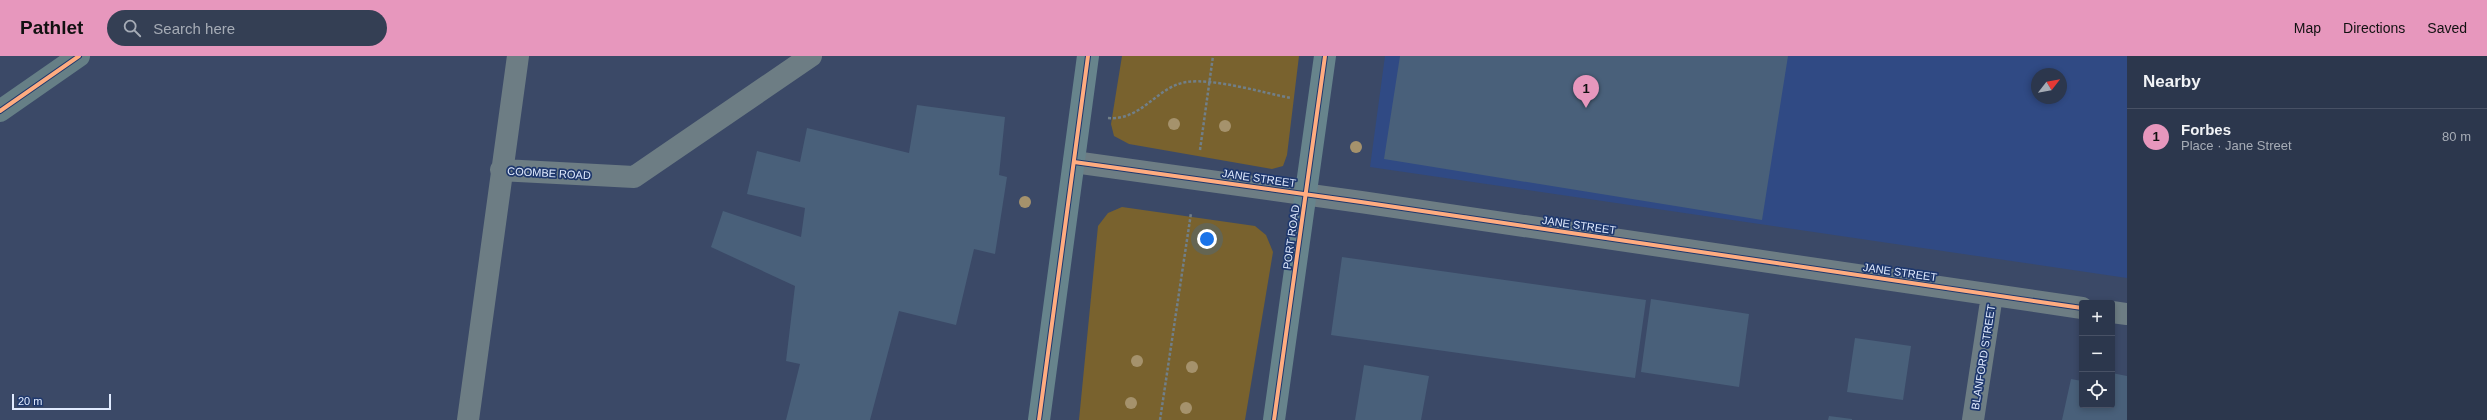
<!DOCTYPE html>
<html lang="en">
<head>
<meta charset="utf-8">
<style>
	:root { --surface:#2c374d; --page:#343f54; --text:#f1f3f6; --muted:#a6acb6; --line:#485165; --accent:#e797bd }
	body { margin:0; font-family:Helvetica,sans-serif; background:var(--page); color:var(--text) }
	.controls { position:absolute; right:12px; bottom:12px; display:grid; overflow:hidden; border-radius:4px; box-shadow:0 2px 6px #0003 }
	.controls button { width:36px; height:36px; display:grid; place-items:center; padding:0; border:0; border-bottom:1px solid var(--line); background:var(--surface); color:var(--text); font:20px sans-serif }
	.compass { position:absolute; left:2031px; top:12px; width:36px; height:36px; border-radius:50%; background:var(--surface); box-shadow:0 2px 6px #0003; rotate:59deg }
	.scale { position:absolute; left:12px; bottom:10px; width:99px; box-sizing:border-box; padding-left:4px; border:2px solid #e1ebff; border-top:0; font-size:11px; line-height:14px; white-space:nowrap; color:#e1ebff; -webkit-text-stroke:3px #1f386d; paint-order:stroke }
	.you { position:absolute; left:1207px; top:183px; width:14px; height:14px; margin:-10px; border:3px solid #fff; border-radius:50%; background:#1a73e8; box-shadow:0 0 0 6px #1a73e833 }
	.badge { display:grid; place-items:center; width:26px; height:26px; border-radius:50%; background:var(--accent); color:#111; font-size:13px; font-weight:700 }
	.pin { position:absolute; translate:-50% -33px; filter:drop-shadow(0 1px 2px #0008) }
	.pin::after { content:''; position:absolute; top:21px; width:14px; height:12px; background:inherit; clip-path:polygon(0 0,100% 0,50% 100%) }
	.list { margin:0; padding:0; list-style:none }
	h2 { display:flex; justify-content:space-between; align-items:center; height:52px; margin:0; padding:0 16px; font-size:17px }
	h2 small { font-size:13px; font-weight:400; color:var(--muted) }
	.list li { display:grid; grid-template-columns:26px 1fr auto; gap:12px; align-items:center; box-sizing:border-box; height:56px; padding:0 16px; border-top:1px solid var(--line) }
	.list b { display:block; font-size:15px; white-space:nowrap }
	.list p { margin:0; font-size:13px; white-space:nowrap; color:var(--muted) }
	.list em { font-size:13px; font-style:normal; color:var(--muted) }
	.icon { flex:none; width:22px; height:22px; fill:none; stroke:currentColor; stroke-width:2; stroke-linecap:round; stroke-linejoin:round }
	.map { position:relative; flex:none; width:2127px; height:364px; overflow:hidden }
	header { display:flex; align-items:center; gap:24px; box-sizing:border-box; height:56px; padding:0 20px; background:var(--accent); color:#111 }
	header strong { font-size:19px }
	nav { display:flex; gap:22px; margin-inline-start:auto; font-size:14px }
	.search { width:280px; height:36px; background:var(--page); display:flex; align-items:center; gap:10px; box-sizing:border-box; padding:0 14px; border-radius:22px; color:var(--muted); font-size:15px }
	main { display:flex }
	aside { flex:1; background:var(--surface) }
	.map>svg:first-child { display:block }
	.built { fill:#304a84; fill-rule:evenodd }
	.green { fill:#79622e }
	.building { fill:#49607a }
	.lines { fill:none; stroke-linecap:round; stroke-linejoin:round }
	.path { stroke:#717f88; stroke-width:2.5; stroke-dasharray:3 2; stroke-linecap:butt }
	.street { stroke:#6d7d84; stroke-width:22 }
	.primary { stroke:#667f86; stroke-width:22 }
	.highway { stroke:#67848c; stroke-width:22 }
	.cycleway-casing { stroke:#1f386d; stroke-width:6 }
	.cycleway { stroke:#ffac80; stroke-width:4 }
	.tree { fill:#a5926c }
	.labels { text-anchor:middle; stroke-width:3.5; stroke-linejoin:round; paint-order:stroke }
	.street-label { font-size:11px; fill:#e1ebff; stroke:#1f386d }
</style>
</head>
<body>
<header>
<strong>Pathlet</strong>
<div class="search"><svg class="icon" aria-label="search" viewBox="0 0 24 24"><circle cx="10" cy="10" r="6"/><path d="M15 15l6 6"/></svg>Search here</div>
<nav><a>Map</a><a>Directions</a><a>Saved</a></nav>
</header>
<main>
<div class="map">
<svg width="2127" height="364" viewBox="0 0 2127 364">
	<rect width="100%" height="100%" fill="#3b4967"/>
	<path class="built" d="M1385 0H2127V222L1370 111ZM2037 18H2061V42H2037Z"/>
	<path class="green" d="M1122 0H1299L1287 99 1283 110 1272 113 1129 88 1114 80 1111 68Z
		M1122 151 1255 170 1266 179 1273 196 1245 364H1079L1098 170 1108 157Z"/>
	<path class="building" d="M1400 0H1788L1762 164 1384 103Z
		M917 49 1005 61 999 119 1007 121 995 198 974 193 956 269 899 255 870 364H786L800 308 786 305 795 230 711 191 723 155 801 181 805 152 747 138 757 95 800 106 807 72 909 97Z
		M1342 201 1646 244 1635 322 1331 279Z
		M1651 243 1749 258 1739 331 1641 316Z
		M1855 282 1911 290 1903 344 1847 336Z
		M1364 309 1429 320 1421 364H1355Z
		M2112 317 2127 320V364H2062L2071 323 2082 325V349H2112Z
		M1829 360 1852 363V364H1828Z"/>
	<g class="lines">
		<path class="path" d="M1108 62C1142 65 1157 30 1187 26 1214 22 1264 37 1291 42
			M1200 94 1213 0
			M1160 364 1191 157"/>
		<path class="street" d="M1074 106 1361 146 2082 252
			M501 114 634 121 811 0
			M2112 256 2127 258
			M468 364 518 0
			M1973 364 1992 239"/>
		<path class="primary" d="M0 55 79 0"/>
		<path class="highway" d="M1039 364 1088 0
			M1274 364 1325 0"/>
		<defs>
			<path id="cycleway" d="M0 55 79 0
				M1074 106 1361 146 2082 252
				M1039 364 1088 0
				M1274 364 1325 0"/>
		</defs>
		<use href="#cycleway" class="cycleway-casing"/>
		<use href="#cycleway" class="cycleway"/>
	</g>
	<g class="tree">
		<circle cx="1174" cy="68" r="6"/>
		<circle cx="1225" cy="70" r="6"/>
		<circle cx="1356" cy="91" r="6"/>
		<circle cx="1025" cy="146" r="6"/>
		<circle cx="1137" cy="305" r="6"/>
		<circle cx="1192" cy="311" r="6"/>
		<circle cx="1131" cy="347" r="6"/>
		<circle cx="1186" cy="352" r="6"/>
	</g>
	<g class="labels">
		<g class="street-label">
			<text transform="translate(549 117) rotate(3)" y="4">COOMBE ROAD</text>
			<text transform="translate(1259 122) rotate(8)" y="4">JANE STREET</text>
			<text transform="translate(1579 169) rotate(8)" y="4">JANE STREET</text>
			<text transform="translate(1291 181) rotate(-82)" y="4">PORT ROAD</text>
			<text transform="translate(1900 216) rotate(8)" y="4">JANE STREET</text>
			<text transform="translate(1983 301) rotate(-81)" y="4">BLANFORD STREET</text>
		</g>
	</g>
</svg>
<div class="controls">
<button>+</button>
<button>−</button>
<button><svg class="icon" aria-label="locate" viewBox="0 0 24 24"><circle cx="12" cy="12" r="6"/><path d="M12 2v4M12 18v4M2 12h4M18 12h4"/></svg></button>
</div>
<svg class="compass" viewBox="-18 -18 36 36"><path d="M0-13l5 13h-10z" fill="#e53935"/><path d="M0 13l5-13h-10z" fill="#a6acb6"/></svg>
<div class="scale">20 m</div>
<div class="you"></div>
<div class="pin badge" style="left:1586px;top:52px">1</div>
</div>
<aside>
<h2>Nearby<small></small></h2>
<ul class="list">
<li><span class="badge">1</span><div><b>Forbes</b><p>Place · Jane Street</p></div><em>80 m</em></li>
</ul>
</aside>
</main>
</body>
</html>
